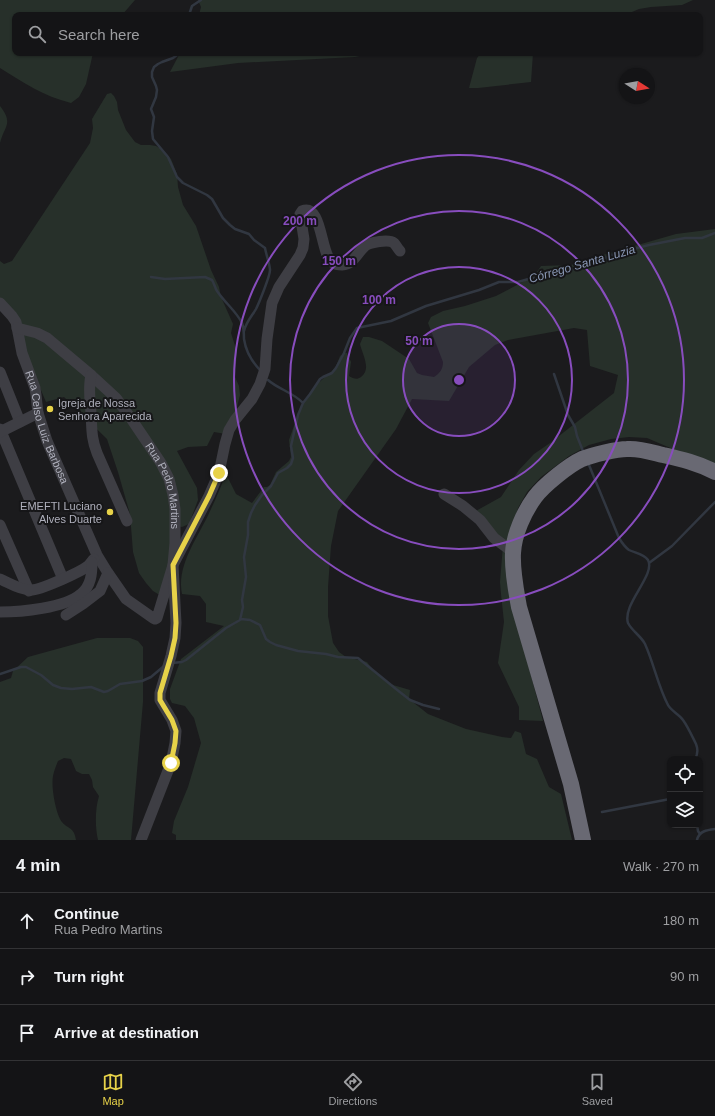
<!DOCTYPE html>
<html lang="en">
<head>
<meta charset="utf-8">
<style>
	:root { --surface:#141416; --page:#1d1d1f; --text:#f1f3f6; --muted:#9d9ea1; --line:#333335; --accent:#e7d249 }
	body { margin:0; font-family:Arial,sans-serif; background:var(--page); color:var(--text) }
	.controls { position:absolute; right:12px; bottom:12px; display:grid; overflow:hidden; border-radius:8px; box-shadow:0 1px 3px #0004 }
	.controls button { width:36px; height:36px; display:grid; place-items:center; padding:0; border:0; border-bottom:1px solid var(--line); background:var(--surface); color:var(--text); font:20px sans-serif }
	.compass { position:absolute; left:619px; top:68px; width:36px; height:36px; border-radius:50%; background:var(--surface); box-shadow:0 1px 3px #0004; rotate:101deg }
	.stop { position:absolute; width:12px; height:12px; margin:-9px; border:3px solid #e7d249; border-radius:50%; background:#fff }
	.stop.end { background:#e7d249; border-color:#fff; box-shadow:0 1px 4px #0008 }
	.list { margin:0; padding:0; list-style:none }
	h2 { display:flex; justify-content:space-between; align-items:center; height:52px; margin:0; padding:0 16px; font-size:17px }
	h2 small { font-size:13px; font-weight:400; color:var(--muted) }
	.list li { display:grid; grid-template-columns:26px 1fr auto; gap:12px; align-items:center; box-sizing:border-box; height:56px; padding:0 16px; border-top:1px solid var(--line) }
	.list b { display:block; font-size:15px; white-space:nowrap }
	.list p { margin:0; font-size:13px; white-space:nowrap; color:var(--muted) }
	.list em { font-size:13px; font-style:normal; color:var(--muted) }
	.icon { flex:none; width:22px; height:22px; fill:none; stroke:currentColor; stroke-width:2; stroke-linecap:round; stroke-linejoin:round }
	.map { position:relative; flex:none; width:715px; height:840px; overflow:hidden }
	.search { position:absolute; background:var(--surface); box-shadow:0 1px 3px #0004; left:12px; right:12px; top:12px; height:44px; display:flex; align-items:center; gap:10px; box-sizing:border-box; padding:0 14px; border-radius:8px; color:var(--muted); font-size:15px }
	.sheet { height:220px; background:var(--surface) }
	nav { display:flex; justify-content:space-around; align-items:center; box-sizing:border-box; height:56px; border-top:1px solid var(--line); background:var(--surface); font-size:11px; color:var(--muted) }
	nav a { display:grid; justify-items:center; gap:2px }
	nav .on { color:var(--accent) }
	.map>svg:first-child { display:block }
	.green { fill:#27302a }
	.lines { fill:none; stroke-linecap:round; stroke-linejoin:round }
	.stream { stroke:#313741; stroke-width:2.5 }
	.minor { stroke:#3e3e44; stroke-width:11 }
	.highway { stroke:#696973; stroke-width:16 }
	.route { stroke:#e7d249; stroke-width:5 }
	.ring { fill:none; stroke:#884dbe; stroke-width:2 }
	.poi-dot { fill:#e7d249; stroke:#161618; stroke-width:1.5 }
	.labels { text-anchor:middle; stroke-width:4; stroke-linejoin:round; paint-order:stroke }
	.poi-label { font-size:11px; fill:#afb0bc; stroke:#161618; text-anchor:start }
	.street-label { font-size:11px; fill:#afb0bc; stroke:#161618 }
	.water-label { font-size:12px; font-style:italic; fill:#8997b4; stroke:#161618 }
	.centre { fill:#884dbe; stroke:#161618; stroke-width:2 }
	.ring-label { font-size:12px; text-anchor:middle; font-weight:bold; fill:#884dbe; stroke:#161618; stroke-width:4; stroke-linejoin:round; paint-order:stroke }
</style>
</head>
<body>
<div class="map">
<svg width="715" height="840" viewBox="0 0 715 840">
	<rect width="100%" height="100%" fill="#1b1b1d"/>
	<path class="green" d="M0 0H135L122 15H15V53H93L86 84 79 97 71 103C43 96 24 83 0 68Z
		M198 0H693L682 5 651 7 639 9 625 15H588L570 13 565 15H199L201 7Z
		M180 53H374L355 57 238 63 170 72Z
		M481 53H533L531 82 478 88H469L477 58Z
		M111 93 114 96 117 102 118 110 126 130 135 142 141 145H150L156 146 164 151 171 159 177 174 178 187 183 205 196 226 211 270 219 287 221 297 233 324 231 333 237 352 235 377 239 386 240 395 235 415 226 434 214 432 207 446 188 447 177 451 197 488 198 500 189 524 182 527 178 526 165 593 158 594 153 591 146 583 139 573 133 552 130 514 118 472 107 439 64 397 46 402 30 364 9 306 0 303V261L4 264 12 261 90 143 93 128 92 119 107 94Z
		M0 106C14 124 4 126 0 143Z
		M715 229V467L647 438 629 437 611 439 589 445 569 456 541 477 527 492 518 508 512 529V603L543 721 519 720V707L498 663 504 622 501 594 500 582 503 545 474 512 501 497 519 470 534 454 550 443 614 393 618 375 590 366 587 330 574 328 508 340 495 345 469 367 449 401 412 399 396 429 338 511 331 546 328 587V616L333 643 339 652 346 657 367 662 373 670 385 680 393 685 410 690 409 699 428 714 466 729 502 737 511 738 515 731 521 733 526 754 537 759 549 787 561 794 572 840H176V835L172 833 174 821 188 787 201 743 194 718 185 706 172 703 170 699V689L181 659 224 626 206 622V604L200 596 182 594C176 565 199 536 210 511 216 499 221 486 226 474L236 494 252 503 264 487H267L270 485 276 472 289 461 291 457 289 440 301 406 317 384 331 372 336 366 340 356 344 353H347L351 362 349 376C354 379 357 380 361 377 372 369 362 354 360 344L363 337H369L382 341 409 359 417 373 422 375 434 377C440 373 443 369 443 362L428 323 431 317 443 311 465 306 496 296 534 276 541 266 571 265 589 259 676 234Z
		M97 638H130L138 641 143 647V702L131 840H98C95 827 95 809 99 796L93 787 92 780 89 774H82L76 771 74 766 71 759 64 758 58 761C56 766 54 771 53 776 51 786 55 809 60 819 66 830 74 825 76 840H0V682L11 678 13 671 28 657Z"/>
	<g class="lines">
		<path class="stream" d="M189 15 192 6 201 0
			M180 53 173 58 162 62 158 64 154 67 152 72V77L156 86 157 90 156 97 151 109 154 117 152 131 153 139 168 157 177 177 183 183 207 195 212 199 223 218 230 225 235 229 249 234 254 240 265 248C266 254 270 265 270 270 270 276 259 303 256 309 252 316 246 322 244 331
			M151 277 165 279 205 277 212 280C214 283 215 288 217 291 225 303 236 311 242 323 244 329 244 333 244 339 246 353 252 362 261 371
			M554 374 568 415 575 427 577 436 583 451
			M268 380C278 389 294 393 303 403
			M589 465 619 538C622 543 625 547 629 550 635 553 644 554 648 560 656 575 622 604 628 623 632 631 641 636 645 644 654 664 658 686 668 705 671 711 679 714 683 720 688 727 692 736 696 744 698 749 698 754 695 759
			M649 563 672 546 715 502
			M241 619 250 620 260 625 266 639 270 642 276 645 298 651 326 654 338 657 358 658 396 689 410 700 423 705 439 709
			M172 663 182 662 186 660 226 628 240 620 243 607 242 600 246 577 244 557 248 535V522L251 513 255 505 262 495 271 486 278 473 287 468 291 464 293 458 291 446 298 415 303 403 310 394 320 379 323 377 332 373 336 368 344 353 350 338 357 328 391 321 426 306 479 290 499 282H518L532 278 545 277 573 269 618 253 649 245 685 238H702L715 233
			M0 674 21 667H26L41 675 53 685 61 688 72 689 91 687 104 692 108 691 120 684 142 681 151 677 164 666
			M602 812 670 799
			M697 825 698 831 700 834
			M697 840C699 831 707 830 715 829"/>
		<g class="minor">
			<path id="s1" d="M0 303 12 316 16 322 22 353 35 388 36 395 38 413 47 441 97 555 108 573 126 599 153 618 155 619 157 618 173 565 209 496 219 473 225 444 229 430 235 420 252 399 260 384 265 369 267 339 272 303 279 287 300 255 303 248 304 239 300 214 302 211C323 203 320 256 333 263 336 265 339 265 342 265 354 264 357 253 365 246 370 242 389 239 394 243 396 245 398 249 400 251"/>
			<path id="s2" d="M17 328 37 333 47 338 91 375 116 398 130 417 161 463 169 479 173 495 175 509V543L173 565 176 623 175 638 171 656 160 693V700L172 720 176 731 175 743 171 763 141 840"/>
			<path d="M0 372 20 422"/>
			<path d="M91 375C88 388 90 400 91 413 92 428 91 438 97 453L127 521"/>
			<path d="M0 429 63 579"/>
			<path d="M0 432 38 413"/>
			<path d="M444 494 463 506 480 520 494 538 513 552"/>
			<path d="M0 525 29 591"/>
			<path d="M0 579C9 583 20 590 30 590 39 591 80 572 88 566 90 564 92 561 94 559"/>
			<path d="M0 612C21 612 65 608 81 594 91 586 92 574 92 562"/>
			<path d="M66 615 83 604 100 591 108 573"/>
		</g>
		<path class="highway" d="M583 840 571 784 519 607C516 590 512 571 513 553 514 534 524 512 535 497 544 485 569 465 582 459 592 455 617 449 627 449 639 448 651 452 663 455 681 459 698 463 715 472"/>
	</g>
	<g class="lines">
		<path class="route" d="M171 763 175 743 176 731 172 720 160 700V693L171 656 175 638 176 623 173 565 209 496 219 473"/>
	</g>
	<circle cx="459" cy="380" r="56" fill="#884dbe" fill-opacity=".12"/>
	<g class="ring">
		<circle cx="459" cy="380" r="56"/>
		<circle cx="459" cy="380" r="113"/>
		<circle cx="459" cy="380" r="169"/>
		<circle cx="459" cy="380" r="225"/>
	</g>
	<g class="poi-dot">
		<circle cx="50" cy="409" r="4"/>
		<circle cx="110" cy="512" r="4"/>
	</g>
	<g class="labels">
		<g class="poi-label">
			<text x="58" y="407">Igreja de Nossa<tspan x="58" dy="13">Senhora Aparecida</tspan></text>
			<text x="102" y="510" text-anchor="end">EMEFTI Luciano<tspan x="102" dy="13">Alves Duarte</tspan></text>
		</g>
		<g class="street-label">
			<text dy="4" stroke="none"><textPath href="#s1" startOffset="135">Rua Celso Luiz Barbosa</textPath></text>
			<text dy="4" stroke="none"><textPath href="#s2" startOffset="225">Rua Pedro Martins</textPath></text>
		</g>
		<g class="water-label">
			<text transform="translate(582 264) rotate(-16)" y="4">Córrego Santa Luzia</text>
		</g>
	</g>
	<circle cx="459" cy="380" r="6" class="centre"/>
	<g class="ring-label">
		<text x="300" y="225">200 m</text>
		<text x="339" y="265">150 m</text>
		<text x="379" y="304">100 m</text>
		<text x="419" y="345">50 m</text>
	</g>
</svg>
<div class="controls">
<button><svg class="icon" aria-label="locate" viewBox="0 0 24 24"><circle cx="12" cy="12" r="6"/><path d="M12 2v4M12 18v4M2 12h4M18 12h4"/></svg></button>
<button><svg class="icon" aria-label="layers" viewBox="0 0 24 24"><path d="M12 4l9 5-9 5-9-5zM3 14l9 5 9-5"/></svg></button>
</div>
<svg class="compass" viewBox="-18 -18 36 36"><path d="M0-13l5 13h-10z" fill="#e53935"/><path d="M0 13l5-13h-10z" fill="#9d9ea1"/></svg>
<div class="stop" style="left:171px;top:763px"></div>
<div class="stop end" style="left:219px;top:473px"></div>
<div class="search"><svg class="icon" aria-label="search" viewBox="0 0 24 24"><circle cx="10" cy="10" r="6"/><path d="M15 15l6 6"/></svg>Search here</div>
</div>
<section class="sheet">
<h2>4 min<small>Walk · 270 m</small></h2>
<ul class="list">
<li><svg class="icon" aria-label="ahead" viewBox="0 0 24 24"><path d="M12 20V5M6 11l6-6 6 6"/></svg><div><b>Continue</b><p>Rua Pedro Martins</p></div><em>180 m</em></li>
<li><svg class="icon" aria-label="right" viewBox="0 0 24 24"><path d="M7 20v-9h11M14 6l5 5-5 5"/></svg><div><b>Turn right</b></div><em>90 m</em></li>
<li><svg class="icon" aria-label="arrive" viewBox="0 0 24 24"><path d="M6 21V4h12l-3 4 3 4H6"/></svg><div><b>Arrive at destination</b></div></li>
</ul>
</section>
<nav>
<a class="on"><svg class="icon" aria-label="map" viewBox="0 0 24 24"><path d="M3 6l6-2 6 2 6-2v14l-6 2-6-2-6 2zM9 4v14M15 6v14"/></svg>Map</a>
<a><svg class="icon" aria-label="directions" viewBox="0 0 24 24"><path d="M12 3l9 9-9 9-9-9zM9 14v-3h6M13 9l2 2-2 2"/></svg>Directions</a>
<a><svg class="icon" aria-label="saved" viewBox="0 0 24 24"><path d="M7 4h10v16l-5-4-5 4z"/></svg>Saved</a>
</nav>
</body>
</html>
